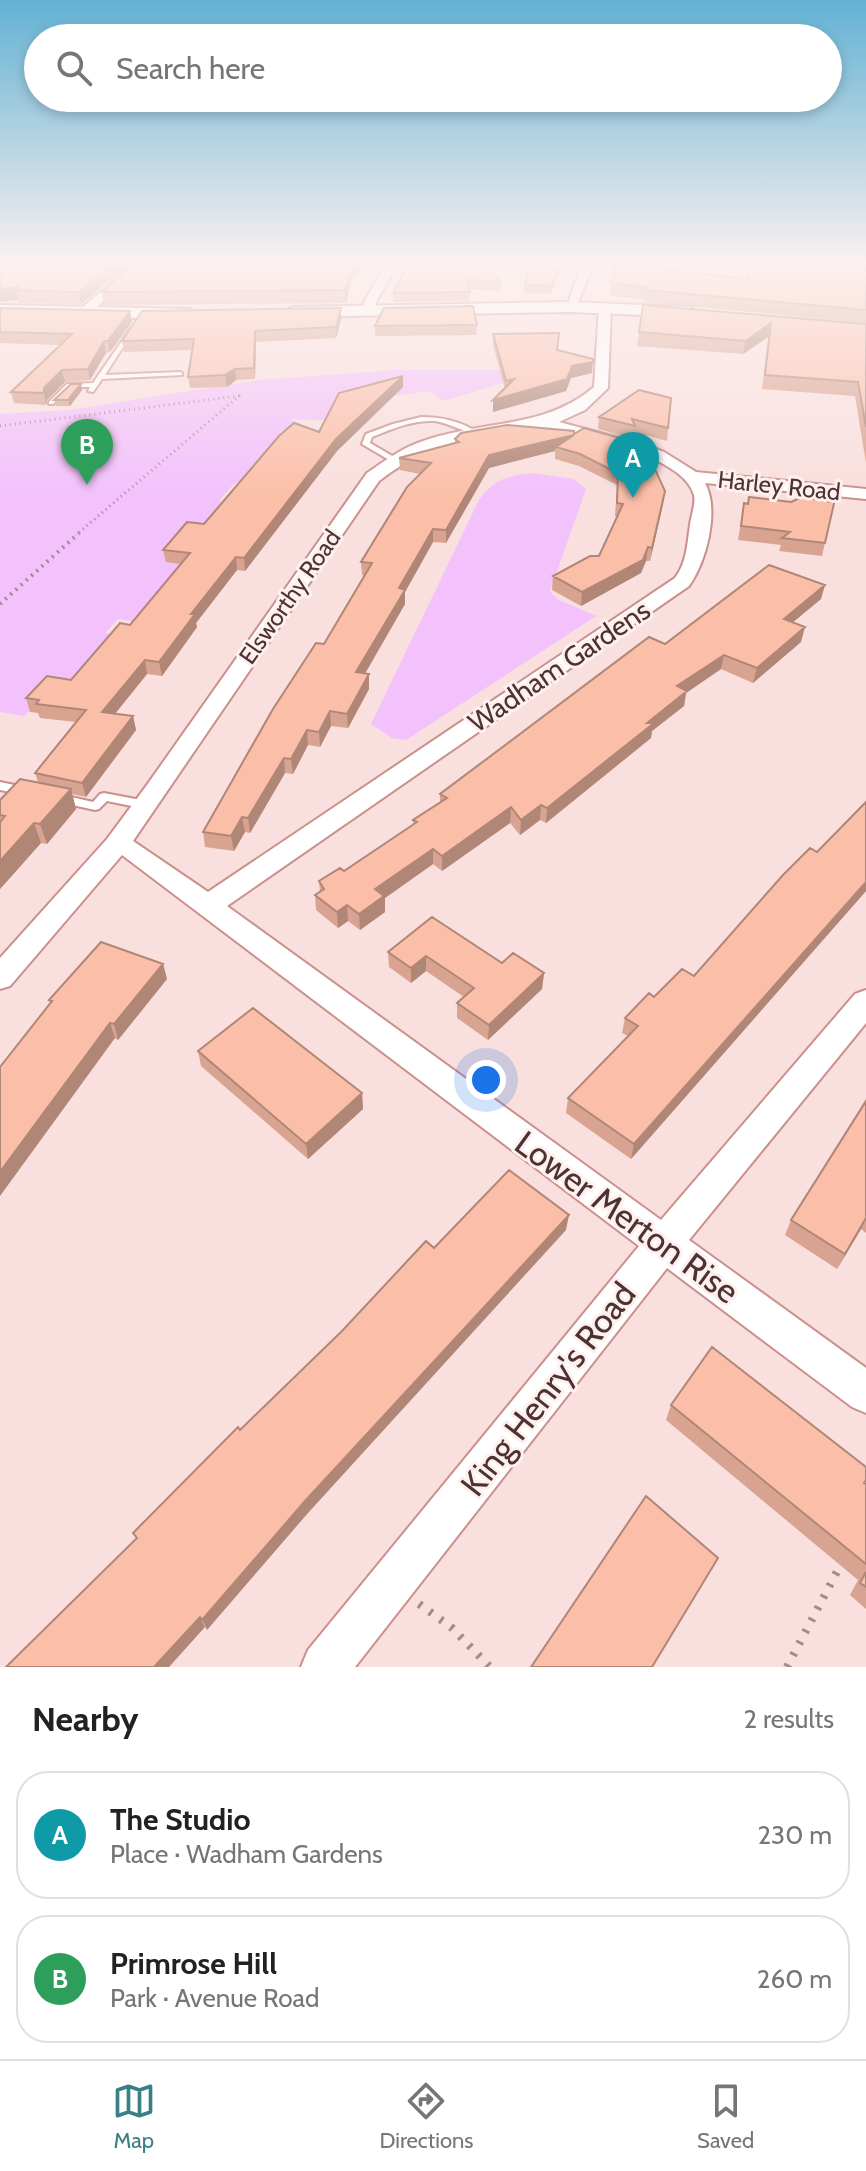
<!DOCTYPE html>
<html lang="en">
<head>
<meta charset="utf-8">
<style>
	:root { --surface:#fff; --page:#f2f2f2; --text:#222; --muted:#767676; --line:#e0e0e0; --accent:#388085 }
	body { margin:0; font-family:Cabin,sans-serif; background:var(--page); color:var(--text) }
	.you { position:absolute; left:486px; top:1080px; width:28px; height:28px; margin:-20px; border:6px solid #fff; border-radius:50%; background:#1a73e8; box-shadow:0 0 0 12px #1a73e833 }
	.badge { display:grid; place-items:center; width:52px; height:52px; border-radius:50%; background:var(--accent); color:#fff; font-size:26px; font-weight:700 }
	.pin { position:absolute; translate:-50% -66px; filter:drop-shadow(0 2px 4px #0008) }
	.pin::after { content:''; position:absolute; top:42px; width:28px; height:24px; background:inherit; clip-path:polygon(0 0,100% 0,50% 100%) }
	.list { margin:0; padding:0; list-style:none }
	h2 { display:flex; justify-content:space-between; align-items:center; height:104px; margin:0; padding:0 32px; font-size:34px }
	h2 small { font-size:26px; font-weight:400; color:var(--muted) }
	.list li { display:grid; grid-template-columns:52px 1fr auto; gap:24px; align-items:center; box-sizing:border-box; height:128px; margin:0 16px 16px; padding:0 16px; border:2px solid var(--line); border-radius:32px }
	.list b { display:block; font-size:30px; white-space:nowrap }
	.list p { margin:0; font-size:26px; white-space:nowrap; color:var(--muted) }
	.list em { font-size:26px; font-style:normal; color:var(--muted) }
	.icon { flex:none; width:44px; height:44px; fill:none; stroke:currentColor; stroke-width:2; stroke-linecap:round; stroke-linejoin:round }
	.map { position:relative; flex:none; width:866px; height:1667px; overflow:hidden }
	.search { position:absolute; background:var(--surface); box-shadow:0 4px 12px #0003; left:24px; right:24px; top:24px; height:88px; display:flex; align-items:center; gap:20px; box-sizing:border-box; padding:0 28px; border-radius:44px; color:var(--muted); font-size:30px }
	.sheet { height:392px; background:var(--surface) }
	nav { display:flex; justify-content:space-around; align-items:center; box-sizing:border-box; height:112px; border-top:2px solid var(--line); background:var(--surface); font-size:22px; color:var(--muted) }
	nav a { display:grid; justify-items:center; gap:4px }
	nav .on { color:var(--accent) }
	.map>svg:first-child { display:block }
	.green { fill:#f3c1fc }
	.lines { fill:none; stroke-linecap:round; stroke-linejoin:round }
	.lane-casing { stroke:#cb908e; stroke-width:4 }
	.street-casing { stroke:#cb908e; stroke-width:4 }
	.secondary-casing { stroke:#cb908e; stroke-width:4 }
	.path-far2 { stroke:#a48a89; stroke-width:3; stroke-dasharray:1 4; stroke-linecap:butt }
	.path-far1 { stroke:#a48a89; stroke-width:4; stroke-dasharray:2 5; stroke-linecap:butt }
	.path { stroke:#a48a89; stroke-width:8; stroke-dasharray:3 10; stroke-linecap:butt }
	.lane { fill:#fff; fill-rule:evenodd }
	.street { fill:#fff; fill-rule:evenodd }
	.secondary { fill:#fff; fill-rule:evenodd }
	.wall { fill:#d8a491 }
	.shaded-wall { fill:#b08676 }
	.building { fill:#fbbfa9; stroke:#b08676; stroke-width:2 }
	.labels { text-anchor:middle; stroke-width:6; stroke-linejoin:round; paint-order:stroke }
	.far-street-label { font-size:24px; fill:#4c3332; stroke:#fdf0ef }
	.street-label { font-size:28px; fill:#4c3332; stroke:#fdf0ef }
	.near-street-label { font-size:34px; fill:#4c3332; stroke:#fdf0ef }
</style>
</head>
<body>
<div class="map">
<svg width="866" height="1667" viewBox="0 0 866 1667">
	<rect width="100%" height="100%" fill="#f9dfde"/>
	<path class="green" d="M395 370H544L444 401 431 392H423L393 396 321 420 290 419 301 424 294 428 261 485 235 483 220 499 221 504 234 507 193 566 144 623 118 619 105 633 123 637 85 682 63 678 24 716 0 712V414L69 410 259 380Z
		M534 473 574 479 586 489 550 591 557 599 596 616 406 740 392 738 371 724 479 500C493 479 509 475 534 473Z"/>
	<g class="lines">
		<defs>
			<path id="lane" d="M737 263H755L767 266 764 268Z
				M131 328 134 330 105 375 180 372 182 373V375L102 379 93 392 88 391 90 387H71L53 404H49V402L67 384 93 383Z
				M421 417C442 417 460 421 477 432 467 435 448 422 434 421 412 420 392 429 372 437L370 443 394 457 395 459 391 461 362 444 366 434 393 424Z
				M0 782 29 788 31 791 25 795 0 790Z
				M104 793 146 801 152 805 146 809 107 801 99 809 95 810 54 801 52 798 58 794 93 802 100 794Z"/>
			<path id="street" d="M135 263H147L87 316H79V310Z
				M387 263H398L376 302V311L366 314 364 302Z
				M582 263H594L576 307 566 310Z
				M605 303 611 307 608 388 585 410 559 422 639 443 664 452 696 472 866 489V499L705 483C720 511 706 562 689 586L227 906 661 1220 855 994 866 990V1023L689 1240 866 1368V1413L852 1407 667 1268 355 1667H301L308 1650 639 1246 122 855 10 986 0 989V958L107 839 147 785 367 473C386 460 403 447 426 440 484 420 545 429 594 387L599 307ZM539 427C574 435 683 453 694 495 696 503 691 516 690 525 687 544 687 562 675 578L208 892 133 841 379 481C435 437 474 443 539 427Z"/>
			<path id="secondary" d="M570 302 689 307 698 312 689 317 570 312 293 317 284 312 293 307Z
				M0 305 190 309 199 314 190 319 0 315Z"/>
		</defs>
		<use href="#lane" class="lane-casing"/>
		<use href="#street" class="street-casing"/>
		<use href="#secondary" class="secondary-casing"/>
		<path class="path-far2" d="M0 426 239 396 76 535"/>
		<path class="path-far1" d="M0 604 79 533"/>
		<path class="path" d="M419 1604 451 1627 490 1667
			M787 1667 842 1562"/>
		<use href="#lane" class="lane"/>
		<use href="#street" class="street"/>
		<use href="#secondary" class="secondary"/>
	</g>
	<path class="wall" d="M0 263H131L81 304 19 303 18 300 0 302Z
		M409 263 501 282V291L469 289V301L393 302V293Z
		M564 263 550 294 524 293 525 285Z
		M614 263H664L663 271 747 278 748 263H866V323L644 302V299L610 296Z
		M352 278 346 303 104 305 102 292Z
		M643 305 866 324V463L855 396 762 389 768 337 743 354 637 346Z
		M0 308 132 322 110 352 106 353 90 380 65 382 47 400 46 405 14 403 11 392 61 345 0 343Z
		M341 308V319L336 338 256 342 255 379 236 380 227 387 190 388 188 377 192 350 124 352 122 341Z
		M477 325 476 335 375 336V326Z
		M493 334 558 350 592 373 571 378 566 391 493 412 505 389 493 345Z
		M403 387 337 451 245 571 237 570 196 623 197 627 162 676 147 674 115 714 133 716 136 730 86 797 72 794 76 809 47 844 41 843 0 889V800L38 782 35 773 76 722 40 718 38 713 30 712 26 698 71 680 130 625 181 564 166 562 163 550 204 524 319 432Z
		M82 390 70 406H56L54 400Z
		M639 390 668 428 667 441 635 432 634 439 598 429 599 417Z
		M574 434 663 504 650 561H646L641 573 581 606 552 590 553 576 599 556 618 517 615 516 617 485 579 466 555 459V451L489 468 446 543 433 542 405 592V604L365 674 369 689 348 728 331 726 320 747 308 745 293 774 285 773 250 833 245 832 234 851 205 847 203 832 324 644 365 576 362 575 361 562 420 474 400 470 399 458 455 443V439Z
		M835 499 822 556 779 551 781 545 738 540 744 503 791 502H831Z
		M821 599 793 622 801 642 753 683 721 669 686 693 684 706 652 731 651 738 546 823 540 820 520 835 510 823 442 871 433 864 385 898V912L360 930 348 921 338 928 316 910 315 895 320 892 319 881 344 871 413 825V820L440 802V794L665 644Z
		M866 802V891L631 1159 566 1113 568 1098 628 1036 622 1033 625 1018 654 997 694 976Z
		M388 952 502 963 544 973 542 989 488 1040 457 1018V1003L464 997 426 971 411 983 389 967Z
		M163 964 167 979 118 1040 50 1003 49 1000Z
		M198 1051 362 1093 363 1109 308 1159 201 1066Z
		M866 1101V1233L861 1229 837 1269 785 1235 791 1220Z
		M671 1405 866 1484V1609L850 1595 858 1580 666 1420Z"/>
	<path class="shaded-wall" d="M114 263H131L81 304 79 292Z
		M354 263H366L352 278 346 303 345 290 352 266Z
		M561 263H564L550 294 551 286Z
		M19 287 16 290 18 300 0 302V289Z
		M341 308V319L336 338V327Z
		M130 311 132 322 110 352 108 341Z
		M771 323 768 337 743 354 746 341Z
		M255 331 256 342 255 379 254 368Z
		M104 341 106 353 90 380 88 369Z
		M593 362 592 373 571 378 566 391 493 412V400L572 366Z
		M235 369 236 380 227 387 225 375Z
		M62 370 65 382 47 400 46 405 44 393V388Z
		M403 376V387L337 451 245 571 244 558 336 439Z
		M81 384 82 390 70 406 68 400Z
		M574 435 556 447 555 451 489 468 446 543V530L489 455Z
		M665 491 663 504 650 561 652 548Z
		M433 529V542L405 592V604L357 687 356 672 399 588Z
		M648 547 646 561 641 573 581 606 582 592Z
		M236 557 237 570 196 623 197 627 162 676 159 662 191 614Z
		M825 585 821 599 780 633 784 619Z
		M805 627 801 642 753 683 757 668Z
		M724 655 721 669 686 693 684 706 652 731 651 738 546 823 547 808 647 723 677 686Z
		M145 660 147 674 105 726 102 712Z
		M369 674V689L348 728 347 714Z
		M330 711 331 726 320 747 319 732Z
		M133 716 136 730 86 797 82 783Z
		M307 730 308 745 293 774 291 759Z
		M284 758 285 773 250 833 248 818Z
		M71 789 76 809 47 844 40 824Z
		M541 805 540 820 520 835 521 820Z
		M511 807 510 823 442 871V856Z
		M242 817 245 832 234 851 231 836Z
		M34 823 41 843 0 889V861Z
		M433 849V864L385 898V912L360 930 359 914 375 889Z
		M866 882V891L631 1159 634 1144Z
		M347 905 348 921 338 928 337 912Z
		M426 956V971L411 983V968Z
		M163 964 167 979 118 1040 114 1024Z
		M544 973 542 989 488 1040 489 1025Z
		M110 1023 115 1038 0 1196V1172Z
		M362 1093 363 1109 308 1159 306 1144Z
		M569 1215 566 1230 308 1513 207 1630 202 1620 305 1501Z
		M866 1218 861 1229 837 1269 845 1254Z
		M200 1617 205 1627 169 1667H154Z"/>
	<path class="building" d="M0 263H114L79 292 16 290 19 287 0 289Z
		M135 263H354L352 266 345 290 102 292Z
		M409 263H479L501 282 467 280 470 292 393 293Z
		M532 263H561L551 286 525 285Z
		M614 263H663L661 270 749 279V263H820L866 269V310L645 290 646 287 611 283 617 266 614 265Z
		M643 305 866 324V427L858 382 765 375 771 323 746 341 639 332Z
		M473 306 477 325 375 326 384 308Z
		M0 308 130 311 108 341H104L88 369 62 370 44 388V393L11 392 72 334 0 332Z
		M341 308 336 327 255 331 254 368 235 369 225 375 188 377 194 339 122 341 142 311Z
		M559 333 557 350 593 359V362L572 366 567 379 493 400 514 379 506 381 493 334Z
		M403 376 336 439 244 558 236 557 191 614H195L159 662 145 660 102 712 133 716 82 783 35 773 86 710 36 704 39 700 26 698 47 676 71 680 120 623 130 625 190 553 163 550 187 522 204 524 279 436 294 423 319 432 339 393Z
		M71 384H81L68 400H54Z
		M639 390 671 398 668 428 632 419 635 426 599 417Z
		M507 425 574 431V434L584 428 644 445 665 491 652 548 648 547 643 560 582 592 553 576 590 556H599L623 504 617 503 618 473 580 454 556 447 574 435 489 455 446 530 433 529 399 588 405 590 356 672 369 674 347 714 330 711 319 732 307 730 291 759 284 758 248 818 242 817 231 836 203 832 273 709 316 643 324 644 372 563 361 562 407 487 431 463 399 458 459 442 455 439 461 433Z
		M749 497 791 502 802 497 831 502 835 499 825 543 782 538 790 532 741 526 744 503 748 504Z
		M769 565 825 585 784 619 805 627 757 668 724 655 677 686 687 691 647 723H654L547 808 541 805 521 820 511 807 442 856 433 849 375 889 384 896 359 914 347 905 337 912 315 895 324 889 319 881 340 868 344 871 417 822 413 820 447 798 440 794 649 637 665 644Z
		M20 779 71 789 40 824 34 823 0 861V822L5 816 0 815V800Z
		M866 802V882L634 1144 568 1098 638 1026 625 1018 649 993 654 997 682 969 694 976 783 875 810 848 817 852Z
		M432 917 502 963 513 953 544 973 489 1025 457 1003 474 988 426 956 411 968 388 952Z
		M101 942 163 964 114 1024 110 1023 0 1172V1067L52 1001 49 1000Z
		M253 1008 362 1093 306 1144 198 1051Z
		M866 1101V1218L845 1254 791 1220Z
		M509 1170 569 1215 305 1501 202 1620 200 1617 154 1667H6L137 1538 133 1533 238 1427 240 1430 342 1331 426 1241 434 1248Z
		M712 1347 866 1467V1480L864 1483 866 1484V1564L671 1405Z
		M646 1496 718 1558 652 1667H531Z
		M866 1572V1587L860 1583Z"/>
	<linearGradient id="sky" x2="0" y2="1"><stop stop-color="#62b1d3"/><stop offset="0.53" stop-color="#fcf1f0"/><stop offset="1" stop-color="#fcf1f0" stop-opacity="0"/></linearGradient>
	<rect width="866" height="497" fill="url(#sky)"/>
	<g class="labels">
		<g class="far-street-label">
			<text transform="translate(779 486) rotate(6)" y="8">Harley Road</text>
			<text transform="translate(290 597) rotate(-55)" y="8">Elsworthy Road</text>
		</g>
		<g class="street-label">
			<text transform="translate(559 666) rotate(-34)" y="10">Wadham Gardens</text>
		</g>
		<g class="near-street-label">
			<text transform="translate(627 1217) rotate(36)" y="12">Lower Merton Rise</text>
			<text transform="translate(548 1389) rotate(-52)" y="12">King Henry's Road</text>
		</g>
	</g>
</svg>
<div class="you"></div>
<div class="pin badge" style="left:633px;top:498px;background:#0f9aa8">A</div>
<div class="pin badge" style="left:87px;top:485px;background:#2e9e5b">B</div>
<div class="search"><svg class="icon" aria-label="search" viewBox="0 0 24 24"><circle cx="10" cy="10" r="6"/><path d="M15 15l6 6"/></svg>Search here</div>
</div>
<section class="sheet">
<h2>Nearby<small>2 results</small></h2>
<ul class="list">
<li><span class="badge" style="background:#0f9aa8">A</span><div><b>The Studio</b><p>Place · Wadham Gardens</p></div><em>230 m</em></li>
<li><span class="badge" style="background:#2e9e5b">B</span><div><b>Primrose Hill</b><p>Park · Avenue Road</p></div><em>260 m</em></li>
</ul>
</section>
<nav>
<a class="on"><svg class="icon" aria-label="map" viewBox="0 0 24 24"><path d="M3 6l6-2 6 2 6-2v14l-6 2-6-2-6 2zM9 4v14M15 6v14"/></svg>Map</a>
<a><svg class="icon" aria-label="directions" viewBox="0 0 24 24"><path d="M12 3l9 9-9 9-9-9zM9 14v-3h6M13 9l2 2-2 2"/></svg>Directions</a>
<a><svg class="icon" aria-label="saved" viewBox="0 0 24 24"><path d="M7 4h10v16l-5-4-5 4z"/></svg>Saved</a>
</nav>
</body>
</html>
